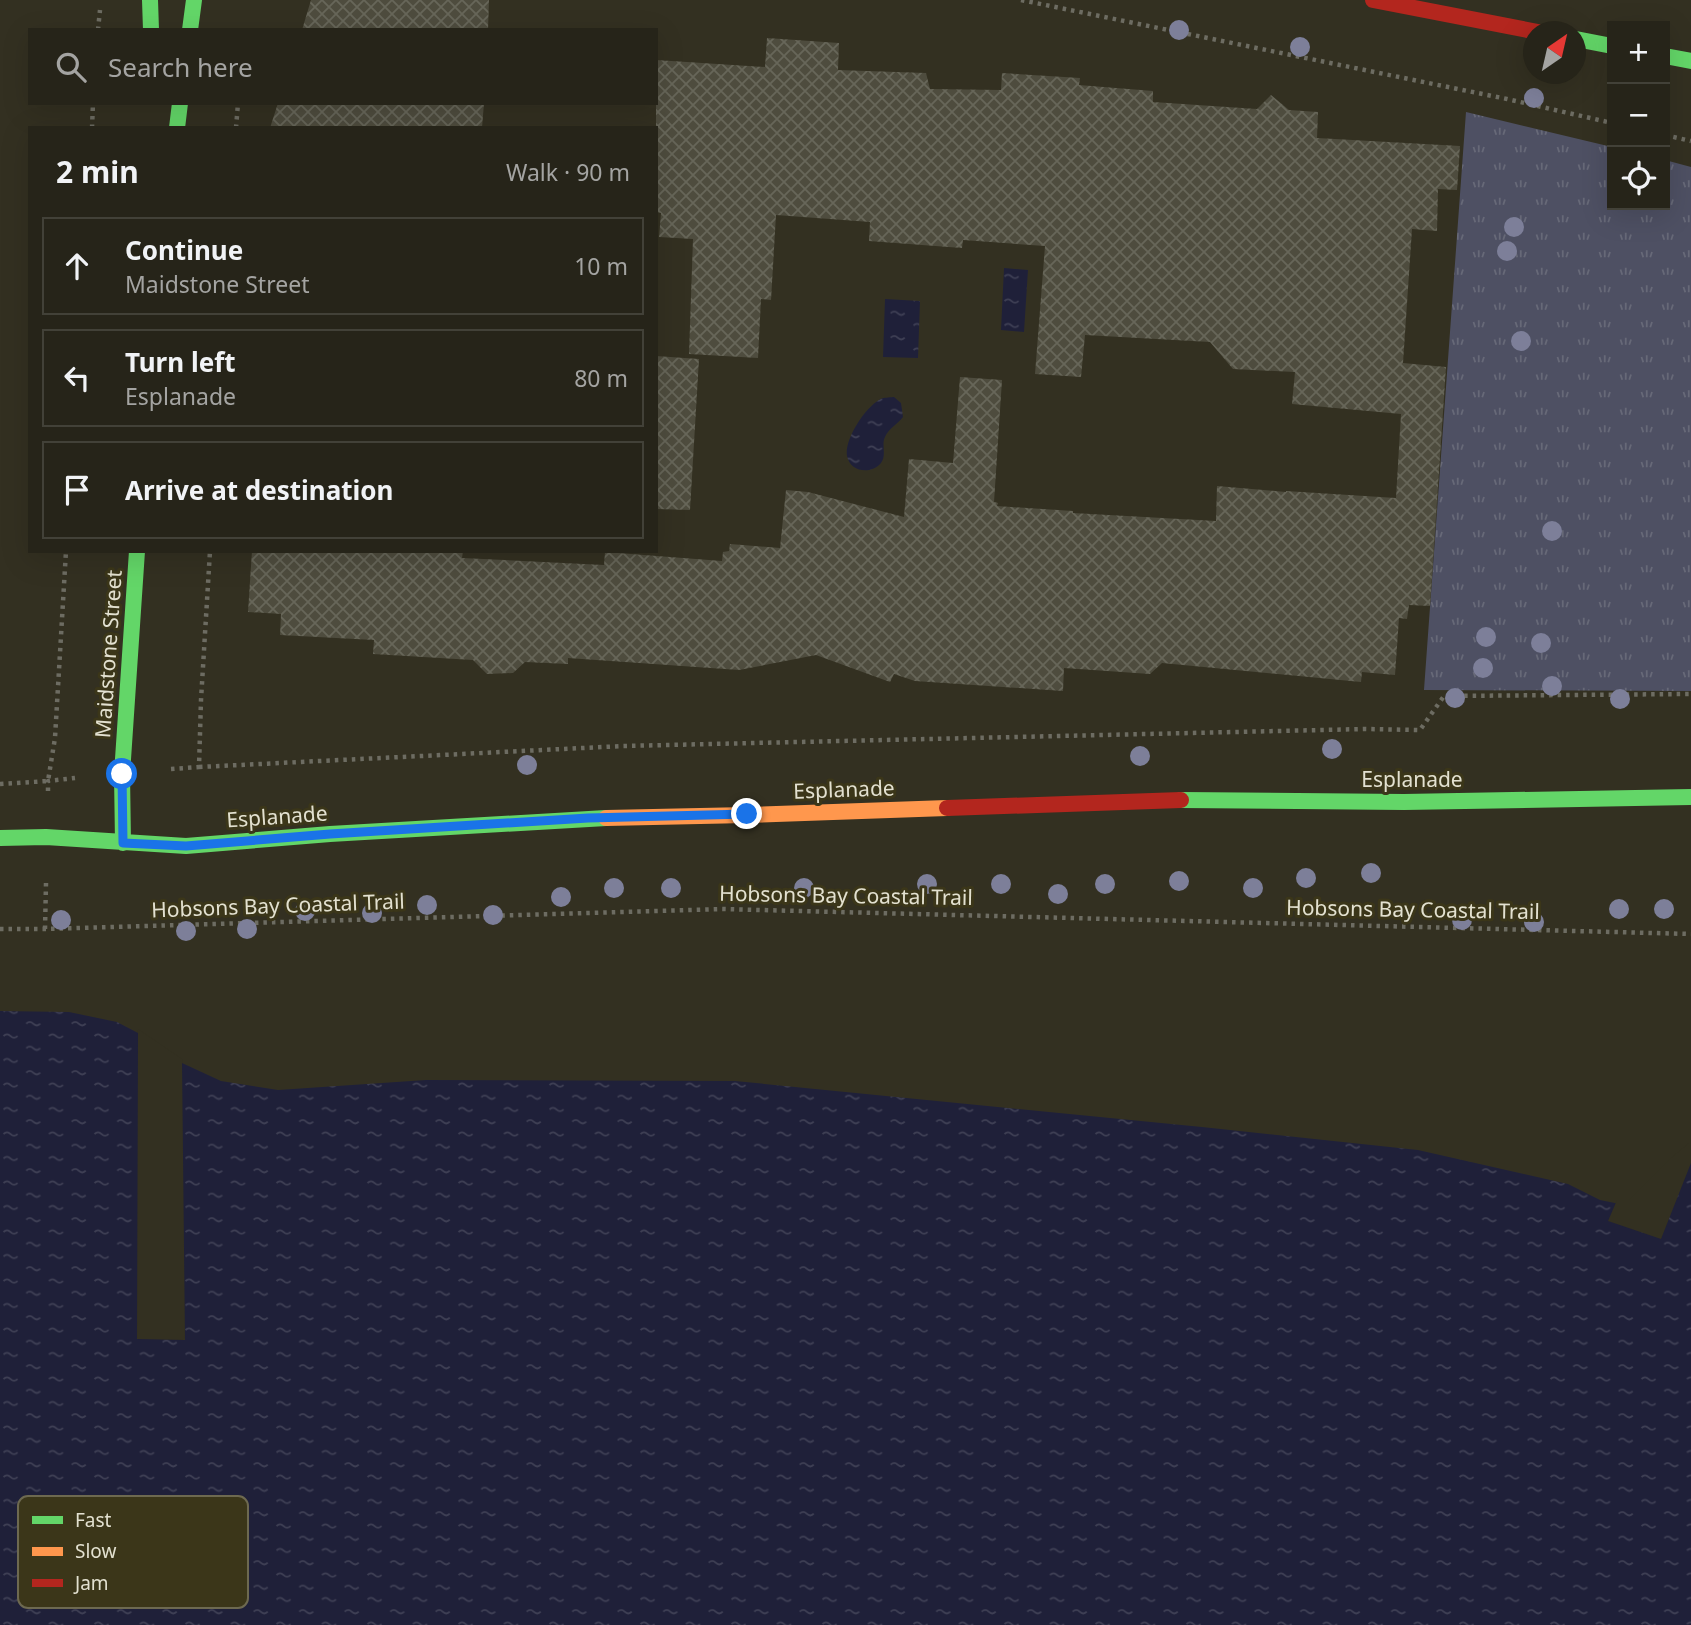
<!DOCTYPE html>
<html lang="en">
<head>
<meta charset="utf-8">
<style>
	:root { --surface:#262419; --page:#323026; --text:#f1f3f6; --muted:#a4a4a2; --line:#424138 }
	body { margin:0; font-family:"Noto Sans",sans-serif; background:var(--page); color:var(--text) }
	.controls { position:absolute; right:21px; top:21px; display:grid; overflow:hidden; border-radius:0px; box-shadow:0 7px 28px #0002 }
	.controls button { width:63px; height:63px; display:grid; place-items:center; padding:0; border:0; border-bottom:2px solid var(--line); background:var(--surface); color:var(--text); font:35px sans-serif }
	.compass { position:absolute; left:1523px; top:21px; width:63px; height:63px; border-radius:50%; background:var(--surface); box-shadow:0 7px 28px #0002; rotate:34deg }
	.stop { position:absolute; width:21px; height:21px; margin:-16px; border:5px solid #1a73e8; border-radius:50%; background:#fff }
	.stop.end { background:#1a73e8; border-color:#fff; box-shadow:0 2px 7px #0008 }
	.list { margin:0; padding:0; list-style:none }
	h2 { display:flex; justify-content:space-between; align-items:center; height:91px; margin:0; padding:0 28px; font-size:30px }
	h2 small { font-size:23px; font-weight:400; color:var(--muted) }
	.list li { display:grid; grid-template-columns:46px 1fr auto; gap:21px; align-items:center; box-sizing:border-box; height:98px; margin:0 14px 14px; padding:0 14px; border:2px solid var(--line); border-radius:0px }
	.list b { display:block; font-size:26px; white-space:nowrap }
	.list p { margin:0; font-size:23px; white-space:nowrap; color:var(--muted) }
	.list em { font-size:23px; font-style:normal; color:var(--muted) }
	.icon { flex:none; width:38px; height:38px; fill:none; stroke:currentColor; stroke-width:2; stroke-linecap:round; stroke-linejoin:round }
	.map { position:relative; flex:none; width:1691px; height:1625px; overflow:hidden }
	.search { position:absolute; background:var(--surface); box-shadow:0 7px 28px #0002; left:28px; top:28px; width:630px; height:77px; display:flex; align-items:center; gap:18px; box-sizing:border-box; padding:0 24px; border-radius:0px; color:var(--muted); font-size:26px }
	.panel { position:absolute; background:var(--surface); box-shadow:0 7px 28px #0002; left:28px; top:126px; width:630px; height:427px; border-radius:0px }
	.map>svg:first-child { display:block }
	.park { fill:url(#park-tufts) }
	.water { fill:url(#water-ripples) }
	.pier { fill:#333021 }
	.building { fill:url(#building-cross-hatch) }
	.lines { fill:none; stroke-linecap:round; stroke-linejoin:round }
	.path { stroke:#6d6c62; stroke-width:4.5; stroke-dasharray:3.5 5; stroke-linecap:butt }
	.fast { stroke:#63d668; stroke-width:16 }
	.slow { stroke:#ff974d; stroke-width:16 }
	.jam { stroke:#b3261e; stroke-width:16 }
	.tree { fill:#7d7f99 }
	.route { stroke:#1a73e8; stroke-width:9 }
	.labels { text-anchor:middle; stroke-width:6; stroke-linejoin:round; paint-order:stroke }
	.street-label { font-size:21px; fill:#e3e1d0; stroke:#3b3619 }
	.key { fill:#3b3619; stroke:#6d6950; stroke-width:2 }
	.key-label { font-size:19px; fill:#e3e1d0 }
</style>
</head>
<body>
<div class="map">
<svg width="1691" height="1625" viewBox="0 0 1691 1625">
	<defs>
		<pattern id="park-tufts" width="24" height="20" patternUnits="userSpaceOnUse" patternTransform="scale(1.75)"><rect width="24" height="20" fill="#4e5063"/><path d="M3 7l-1-3M5 7V3M7 7l1-3M15 17l-1-3M17 17v-4M19 17l1-3" fill="none" stroke="#676978"/></pattern>
		<pattern id="water-ripples" width="26" height="14" patternUnits="userSpaceOnUse" patternTransform="scale(1.75)"><rect width="26" height="14" fill="#1f2039"/><path d="M2 4q2-2 4 0t4 0M15 11q2-2 4 0t4 0" fill="none" stroke="#3f4055"/></pattern>
		<pattern id="building-cross-hatch" width="8" height="8" patternUnits="userSpaceOnUse" patternTransform="scale(1.75)"><rect width="8" height="8" fill="#4e4c3e"/><path d="M0 0l8 8M0 8l8-8" fill="none" stroke="#676659"/></pattern>
	</defs>
	<rect width="100%" height="100%" fill="#333021"/>
	<path class="park" d="M1466 112 1612 147V205H1665V160L1691 167V691L1424 690Z"/>
	<path class="water" d="M1004 268 1028 270 1024 332 1001 330Z
		M885 299 920 301 918 358 883 357Z
		M894 397 901 403 903 417C898 424 889 428 885 437 881 445 887 455 881 463 871 475 850 472 847 456 844 439 867 404 883 398 884 398 892 397 894 397Z
		M0 1011 69 1012 117 1022 138 1033 182 1063 221 1081 278 1090 426 1080 735 1081 1202 1127 1418 1150 1568 1184 1600 1200 1615 1203H1631L1691 1146V1625H0Z"/>
	<path class="pier" d="M138 1029 182 1059 185 1340 137 1339Z
		M1689 1143H1691V1163L1661 1239 1608 1221 1617 1200H1629L1671 1158Z"/>
	<path class="building" d="M311 0H489L488 30H302Z
		M767 38 839 43 838 70 926 73 930 89 1001 90 1002 73 1080 78 1079 85 1153 91V102L1257 109 1271 95 1289 110 1318 112 1317 138 1460 146 1457 190 1438 189 1437 231 1412 229 1403 363 1446 367 1430 606 1409 605 1407 619 1399 618 1395 675 1362 672 1361 682 1162 663 1150 674 1064 668 1063 691 915 681 894 674 890 682 816 655 739 670 568 658V664L525 662 513 673 487 674 473 660 373 654 374 640 280 635 281 614 248 612 252 551H463L462 558 604 565 605 552 722 561 723 552 729 551 730 544 780 548 786 490 808 492 904 517 909 459 953 463 960 377 1002 380 994 502 998 503 997 506 1073 511V513L1216 521 1217 486 1286 492V491L1396 498 1401 414 1292 404 1295 372 1233 369 1210 342 1085 335 1081 377 1035 374 1045 246 963 240 962 248 869 241 870 222 776 215 771 300 761 299 758 358 689 354 693 239 659 237 661 213 656 212V60L765 67Z
		M278 103H484L482 128H270Z
		M656 356 699 359 690 510 656 509Z"/>
	<g class="lines">
		<path class="path" d="M1021 0 1507 99 1612 123
			M98 30 100 10
			M92 128 93 103
			M236 128 238 103
			M1665 135 1691 141
			M199 767 623 746 1365 729 1420 730 1444 696 1691 694
			M171 769 199 767 201 700 210 551
			M0 784 48 781 55 738 66 551
			M48 791V781L75 778
			M0 929H45L722 909 1691 934
			M45 929 46 883"/>
		<path class="fast" d="M150 0 151 30
			M190 30 194 0
			M1576 39 1612 46
			M1665 56 1691 61
			M177 128 180 103
			M1181 800 1404 802 1691 797
			M0 838 46 837 186 846 330 834 606 818
			M123 843 122 774 137 551"/>
		<path class="slow" d="M606 818 747 815 947 808"/>
		<path class="jam" d="M1373 0 1538 32
			M947 808 1181 800"/>
	</g>
	<g class="tree">
		<circle cx="1179" cy="30" r="10"/>
		<circle cx="1300" cy="47" r="10"/>
		<circle cx="1534" cy="98" r="10"/>
		<circle cx="1514" cy="227" r="10"/>
		<circle cx="1507" cy="251" r="10"/>
		<circle cx="1521" cy="341" r="10"/>
		<circle cx="1552" cy="531" r="10"/>
		<circle cx="1486" cy="637" r="10"/>
		<circle cx="1541" cy="643" r="10"/>
		<circle cx="1483" cy="668" r="10"/>
		<circle cx="1552" cy="686" r="10"/>
		<circle cx="1455" cy="698" r="10"/>
		<circle cx="1620" cy="699" r="10"/>
		<circle cx="1332" cy="749" r="10"/>
		<circle cx="1140" cy="756" r="10"/>
		<circle cx="527" cy="765" r="10"/>
		<circle cx="1371" cy="873" r="10"/>
		<circle cx="1306" cy="878" r="10"/>
		<circle cx="1179" cy="881" r="10"/>
		<circle cx="927" cy="884" r="10"/>
		<circle cx="1001" cy="884" r="10"/>
		<circle cx="1105" cy="884" r="10"/>
		<circle cx="614" cy="888" r="10"/>
		<circle cx="671" cy="888" r="10"/>
		<circle cx="804" cy="888" r="10"/>
		<circle cx="1253" cy="888" r="10"/>
		<circle cx="1058" cy="894" r="10"/>
		<circle cx="561" cy="897" r="10"/>
		<circle cx="427" cy="905" r="10"/>
		<circle cx="1619" cy="909" r="10"/>
		<circle cx="1664" cy="909" r="10"/>
		<circle cx="305" cy="911" r="10"/>
		<circle cx="372" cy="913" r="10"/>
		<circle cx="493" cy="915" r="10"/>
		<circle cx="61" cy="920" r="10"/>
		<circle cx="1462" cy="920" r="10"/>
		<circle cx="1534" cy="922" r="10"/>
		<circle cx="247" cy="929" r="10"/>
		<circle cx="186" cy="931" r="10"/>
	</g>
	<g class="lines">
		<path class="route" d="M122 774 123 843 186 846 330 834 588 818 747 814"/>
	</g>
	<g class="labels">
		<g class="street-label">
			<text transform="translate(109 654) rotate(-86)" y="7">Maidstone Street</text>
			<text x="1412" y="787">Esplanade</text>
			<text transform="translate(844 790) rotate(-2)" y="7">Esplanade</text>
			<text transform="translate(277 817) rotate(-4)" y="7">Esplanade</text>
			<text transform="translate(846 896) rotate(1)" y="7">Hobsons Bay Coastal Trail</text>
			<text transform="translate(278 906) rotate(-2)" y="7">Hobsons Bay Coastal Trail</text>
			<text transform="translate(1413 910) rotate(1)" y="7">Hobsons Bay Coastal Trail</text>
		</g>
	</g>
	<rect x="18" y="1496" width="230" height="112" rx="10" class="key"/>
	<rect x="32" y="1516" width="31" height="8" fill="#63d668"/>
	<rect x="32" y="1547" width="31" height="9" fill="#ff974d"/>
	<rect x="32" y="1579" width="31" height="8" fill="#b3261e"/>
	<g class="key-label">
		<text x="75" y="1527">Fast</text>
		<text x="75" y="1558">Slow</text>
		<text x="75" y="1590">Jam</text>
	</g>
</svg>
<div class="controls">
<button>+</button>
<button>−</button>
<button><svg class="icon" aria-label="locate" viewBox="0 0 24 24"><circle cx="12" cy="12" r="6"/><path d="M12 2v4M12 18v4M2 12h4M18 12h4"/></svg></button>
</div>
<svg class="compass" viewBox="-18 -18 36 36"><path d="M0-13l5 13h-10z" fill="#e53935"/><path d="M0 13l5-13h-10z" fill="#a4a4a2"/></svg>
<div class="stop" style="left:122px;top:774px"></div>
<div class="stop end" style="left:747px;top:814px"></div>
<div class="search"><svg class="icon" aria-label="search" viewBox="0 0 24 24"><circle cx="10" cy="10" r="6"/><path d="M15 15l6 6"/></svg>Search here</div>
<section class="panel">
<h2>2 min<small>Walk · 90 m</small></h2>
<ul class="list">
<li><svg class="icon" aria-label="ahead" viewBox="0 0 24 24"><path d="M12 20V5M6 11l6-6 6 6"/></svg><div><b>Continue</b><p>Maidstone Street</p></div><em>10 m</em></li>
<li><svg class="icon" aria-label="left" viewBox="0 0 24 24"><path d="M17 20v-9H6M10 6l-5 5 5 5"/></svg><div><b>Turn left</b><p>Esplanade</p></div><em>80 m</em></li>
<li><svg class="icon" aria-label="arrive" viewBox="0 0 24 24"><path d="M6 21V4h12l-3 4 3 4H6"/></svg><div><b>Arrive at destination</b></div></li>
</ul>
</section>
</div>
</body>
</html>
